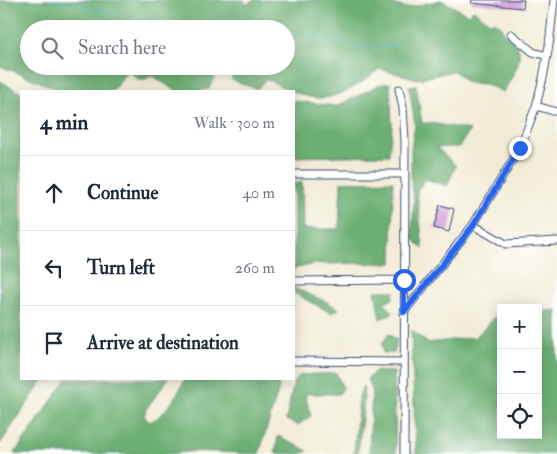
<!DOCTYPE html>
<html lang="en">
<head>
<meta charset="utf-8">
<style>
	:root { --surface:#fff; --page:#f6f6f7; --text:#1f2937; --muted:#747a83; --line:#e0e1e3 }
	body { margin:0; font-family:"IM FELL Double Pica",serif; background:var(--page); color:var(--text) }
	.controls { position:absolute; right:15px; bottom:15px; display:grid; overflow:hidden; border-radius:0px; box-shadow:0 2px 12px #0003 }
	.controls button { width:45px; height:45px; display:grid; place-items:center; padding:0; border:0; border-bottom:1px solid var(--line); background:var(--surface); color:var(--text); font:25px sans-serif }
	.stop { position:absolute; width:15px; height:15px; margin:-11px; border:4px solid #2563eb; border-radius:50%; background:#fff }
	.stop.end { background:#2563eb; border-color:#fff; box-shadow:0 1px 5px #0008 }
	.list { margin:0; padding:0; list-style:none }
	h2 { display:flex; justify-content:space-between; align-items:center; height:65px; margin:0; padding:0 20px; font-size:21px }
	h2 small { font-size:16px; font-weight:400; color:var(--muted) }
	.list li { display:grid; grid-template-columns:32px 1fr auto; gap:15px; align-items:center; box-sizing:border-box; height:75px; padding:0 20px; border-top:1px solid var(--line) }
	.list b { display:block; font-size:19px; white-space:nowrap }
	.list em { font-size:16px; font-style:normal; color:var(--muted) }
	.icon { flex:none; width:28px; height:28px; fill:none; stroke:currentColor; stroke-width:2; stroke-linecap:round; stroke-linejoin:round }
	.map { position:relative; flex:none; width:557px; height:454px; overflow:hidden }
	.search { position:absolute; background:var(--surface); box-shadow:0 2px 12px #0003; left:20px; top:20px; width:275px; height:55px; display:flex; align-items:center; gap:12px; box-sizing:border-box; padding:0 18px; border-radius:28px; color:var(--muted); font-size:19px }
	.panel { position:absolute; background:var(--surface); box-shadow:0 2px 12px #0003; left:20px; top:90px; width:275px; height:290px; border-radius:0px }
	.map>svg:first-child { display:block }
	.forest { fill:#6caf72; stroke:#446f68 }
	.lines { fill:none; stroke-linecap:round; stroke-linejoin:round }
	.stream { stroke:#45adc4; stroke-width:1 }
	.building { fill:#d1a0d8 }
	.minor-casing { stroke:#3b4b70; stroke-width:9 }
	.minor { stroke:#fff; stroke-width:7 }
	.route { stroke:#2563eb; stroke-width:6 }
</style>
</head>
<body>
<div class="map">
<svg width="557" height="454" viewBox="0 0 557 454">
	<rect width="100%" height="100%" fill="#fff"/>
	<filter id="ink" filterUnits="userSpaceOnUse"><feTurbulence type="fractalNoise" baseFrequency=".02" numOctaves="2"/><feDisplacementMap in="SourceGraphic" scale="10" xChannelSelector="R" yChannelSelector="G"/><feConvolveMatrix kernelMatrix="1 2 1 2 8 2 1 2 1" color-interpolation-filters="sRGB"/></filter>
	<filter id="wash" filterUnits="userSpaceOnUse"><feTurbulence type="fractalNoise" baseFrequency=".0096" numOctaves="4" result="noise"/><feDisplacementMap in="SourceGraphic" scale="20" xChannelSelector="R" yChannelSelector="G"/><feGaussianBlur stdDeviation="1.12" result="paint"/><feColorMatrix in="noise" values="0 0 0 0 0 0 0 0 0 0 0 0 0 0 0 0 0 1.4 0 .05"/><feComposite in="paint" operator="in"/></filter>
	<g filter="url(#wash)">
		<rect width="100%" height="100%" fill="#f2ecd6"/>
		<path class="forest" d="M0 0H244L246 5 252 0H378L406 8 441 0 469 15 473 10 491 23 495 21 502 28 504 34C532 47 515 73 503 92L486 84 468 83 454 71 418 79 379 69C360 85 332 105 306 96 292 92 279 85 266 79L257 89 232 80 231 66H286V29H29V66H220L209 89 197 91H177L152 76 140 81 128 70 112 91H59L53 87 0 66Z
			M0 81 21 93V379H44L0 444Z
			M390 83 392 126 389 155 294 157V101L337 106 379 85Z
			M416 85 422 123H431L470 130 459 147H436L456 166 447 186 425 179 417 191 423 249 412 238 414 198 411 183V149L415 125 409 86Z
			M393 181 392 263 314 264 294 269V184L302 182 303 229H339L341 182Z
			M294 288 327 302 339 309 331 313 294 293Z
			M375 291H394L393 299 384 302 393 313 380 319Z
			M557 310V454H416L411 330 428 343 476 337 493 318 501 317V435H538V312Z
			M389 334 397 340 394 353H383L382 343Z
			M375 371 394 372 396 454H369L372 389 367 379Z
			M336 373 343 388 339 394H305L311 416 298 425 286 420 294 382 300 375Z
			M67 379H168L146 409 144 416 150 422C166 415 178 394 185 379H276L279 388 259 454 195 451 167 454H14Z
			M363 386 364 399 358 454H354L359 396Z
			M278 436 308 451 300 454 275 453Z"/>
		<g class="lines">
			<path class="stream" d="M50 0 103 10 184 29
				M286 37 297 34 318 37 355 47 381 45 397 46"/>
		</g>
		<g id="blocks">
			<path class="building" d="M472 0H524L523 8 471 3Z
				M440 205 454 209 449 232 434 228Z"/>
		</g>
	</g>
	<g filter="url(#ink)">
		<use href="#blocks" fill-opacity="0" stroke="#3b4b70" stroke-width="1"/>
		<g class="lines">
			<defs>
				<path id="minor" d="M511 34 533 52 547 56
					M399 89 403 108 405 141 404 454
					M536 106 557 112
					M294 174H404
					M473 225 506 244 557 241
					M294 281 403 280
					M404 312 473 225 520 148 536 106 543 78 549 45 554 0
					M294 361 404 362"/>
			</defs>
			<use href="#minor" class="minor-casing"/>
			<use href="#minor" class="minor"/>
		</g>
	</g>
	<g class="lines" filter="url(#ink)">
		<path class="route" d="M404 280V312L473 226 520 148"/>
	</g>
</svg>
<div class="controls">
<button>+</button>
<button>−</button>
<button><svg class="icon" aria-label="locate" viewBox="0 0 24 24"><circle cx="12" cy="12" r="6"/><path d="M12 2v4M12 18v4M2 12h4M18 12h4"/></svg></button>
</div>
<div class="stop" style="left:404px;top:280px"></div>
<div class="stop end" style="left:520px;top:148px"></div>
<div class="search"><svg class="icon" aria-label="search" viewBox="0 0 24 24"><circle cx="10" cy="10" r="6"/><path d="M15 15l6 6"/></svg>Search here</div>
<section class="panel">
<h2>4 min<small>Walk · 300 m</small></h2>
<ul class="list">
<li><svg class="icon" aria-label="ahead" viewBox="0 0 24 24"><path d="M12 20V5M6 11l6-6 6 6"/></svg><div><b>Continue</b></div><em>40 m</em></li>
<li><svg class="icon" aria-label="left" viewBox="0 0 24 24"><path d="M17 20v-9H6M10 6l-5 5 5 5"/></svg><div><b>Turn left</b></div><em>260 m</em></li>
<li><svg class="icon" aria-label="arrive" viewBox="0 0 24 24"><path d="M6 21V4h12l-3 4 3 4H6"/></svg><div><b>Arrive at destination</b></div></li>
</ul>
</section>
</div>
</body>
</html>
